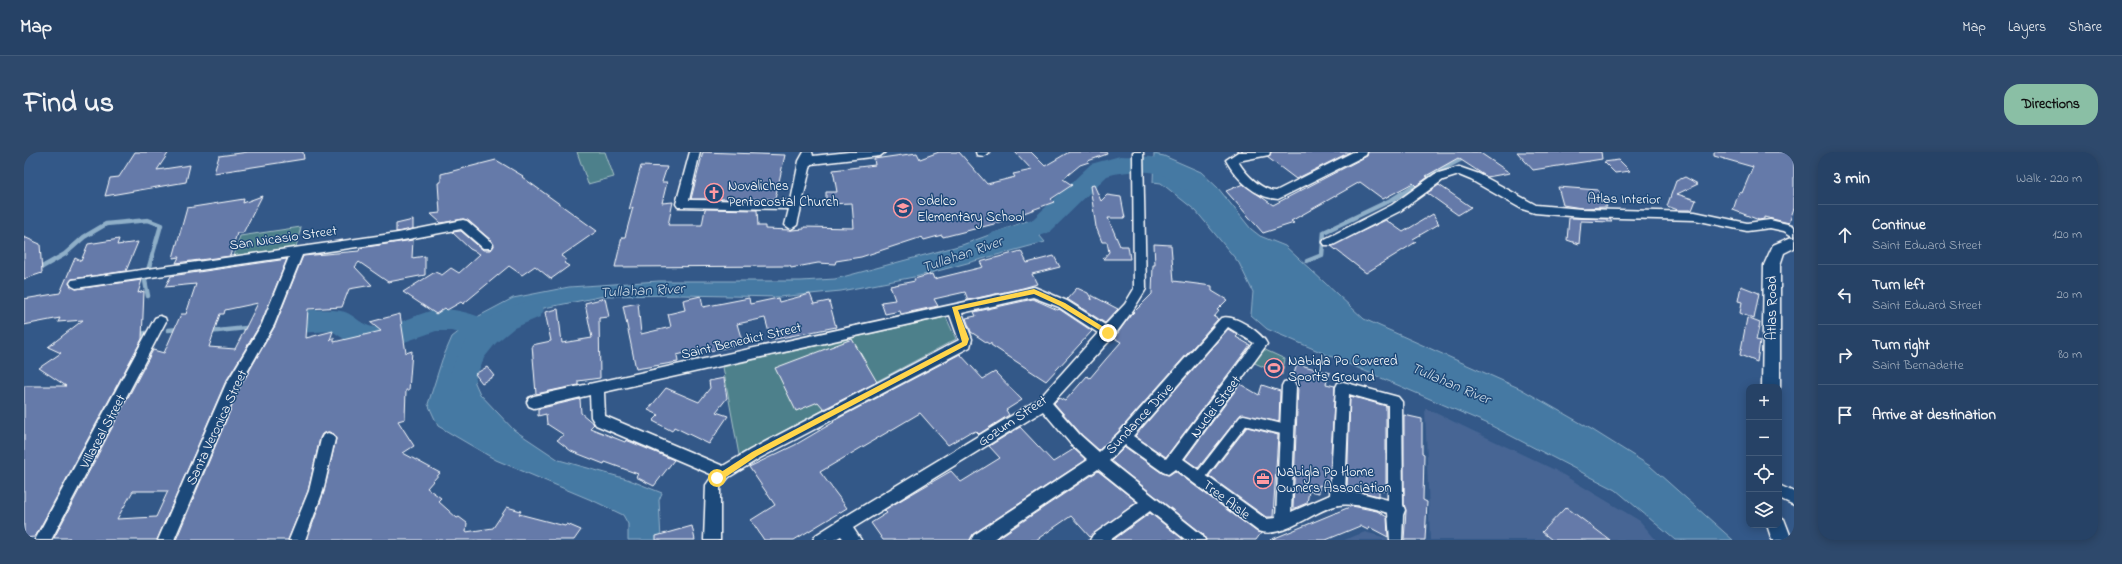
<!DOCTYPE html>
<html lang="en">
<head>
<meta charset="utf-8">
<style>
	:root { --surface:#264266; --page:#2e496c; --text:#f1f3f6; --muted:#a4b0bf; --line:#425b7a; --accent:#8abfa5 }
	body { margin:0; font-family:"Indie Flower",sans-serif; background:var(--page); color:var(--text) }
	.controls { position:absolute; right:12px; bottom:12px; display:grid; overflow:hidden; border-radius:8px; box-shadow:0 2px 10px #0003 }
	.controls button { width:36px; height:36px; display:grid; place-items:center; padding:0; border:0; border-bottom:1px solid var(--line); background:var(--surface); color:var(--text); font:20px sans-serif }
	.stop { position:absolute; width:12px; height:12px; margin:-9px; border:3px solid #ffd54a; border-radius:50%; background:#fff }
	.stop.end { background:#ffd54a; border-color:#fff; box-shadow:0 1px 4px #0008 }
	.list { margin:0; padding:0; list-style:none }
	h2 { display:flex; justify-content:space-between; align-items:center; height:52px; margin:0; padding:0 16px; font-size:17px }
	h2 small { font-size:13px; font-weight:400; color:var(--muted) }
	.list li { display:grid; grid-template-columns:26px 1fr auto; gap:12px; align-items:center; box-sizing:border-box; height:60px; padding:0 16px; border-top:1px solid var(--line) }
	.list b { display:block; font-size:15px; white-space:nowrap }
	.list p { margin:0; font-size:13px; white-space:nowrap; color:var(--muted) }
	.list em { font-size:13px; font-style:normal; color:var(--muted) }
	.icon { flex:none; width:22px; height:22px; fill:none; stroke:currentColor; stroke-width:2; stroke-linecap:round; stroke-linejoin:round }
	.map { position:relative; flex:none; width:1770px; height:388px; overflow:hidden; border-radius:16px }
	header { display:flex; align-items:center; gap:24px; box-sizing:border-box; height:56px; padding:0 20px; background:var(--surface); border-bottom:1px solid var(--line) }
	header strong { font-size:19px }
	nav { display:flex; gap:22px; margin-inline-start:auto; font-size:14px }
	.intro { display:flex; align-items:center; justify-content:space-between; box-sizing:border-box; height:96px; padding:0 24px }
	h1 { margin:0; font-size:28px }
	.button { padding:10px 18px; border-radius:16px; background:var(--accent); color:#111; font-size:14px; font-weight:700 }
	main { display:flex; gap:24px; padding:0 24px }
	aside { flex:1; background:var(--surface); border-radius:16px; box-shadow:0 2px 10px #0003 }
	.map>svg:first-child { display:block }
	.built { fill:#466594 }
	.green { fill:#4e808b; stroke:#a6c0c5 }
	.water { fill:#4579a3; stroke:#8fafc8 }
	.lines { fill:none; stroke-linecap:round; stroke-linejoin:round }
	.stream { stroke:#8fafc8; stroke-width:4.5 }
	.river { fill:#4579a3; fill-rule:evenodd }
	.building { fill:#657aa9; stroke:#fff; fill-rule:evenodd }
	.pedestrian-casing { stroke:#fff; stroke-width:13 }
	.minor-casing { stroke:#fff; stroke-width:3 }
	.tertiary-casing { stroke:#fff; stroke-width:3 }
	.pedestrian { stroke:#1f4a7a; stroke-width:10 }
	.minor { fill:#1f4a7a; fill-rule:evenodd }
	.tertiary { fill:#1f4a7a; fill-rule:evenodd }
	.route { fill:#ffd54a }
	.labels { text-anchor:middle; stroke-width:3; stroke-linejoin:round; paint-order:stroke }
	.poi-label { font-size:14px; fill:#fff; stroke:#1f4a7a; text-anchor:start }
	.street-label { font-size:14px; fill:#fff; stroke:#1f4a7a }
	.water-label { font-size:15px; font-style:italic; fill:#d0dee8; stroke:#1f4a7a }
</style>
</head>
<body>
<header>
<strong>Map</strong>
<nav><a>Map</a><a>Layers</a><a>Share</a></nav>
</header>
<div class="intro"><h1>Find us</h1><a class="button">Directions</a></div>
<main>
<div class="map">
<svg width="1770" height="388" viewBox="0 0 1770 388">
	<rect width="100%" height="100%" fill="#335888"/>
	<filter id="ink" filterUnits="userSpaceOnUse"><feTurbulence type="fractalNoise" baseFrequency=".025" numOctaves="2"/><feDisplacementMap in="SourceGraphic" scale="8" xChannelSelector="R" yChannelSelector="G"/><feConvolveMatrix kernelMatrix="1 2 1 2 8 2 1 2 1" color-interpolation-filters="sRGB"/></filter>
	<g filter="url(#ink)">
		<path class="built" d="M1401 256 1531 318 1616 369 1632 388H1406Z
			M1341 380 1370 388H1320Z"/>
		<path class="green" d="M553 0H581L590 25 564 32Z
			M277 75 272 95 210 104 216 84Z
			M922 165 932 187 715 303 699 215Z
			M1237 196 1261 207 1258 223 1226 209Z"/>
		<path class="water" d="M1130 2 1140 4 1177 20 1194 36 1227 77 1236 84 1261 94 1340 167 1497 237 1567 277 1626 314 1709 388H1651L1592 338 1462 271 1243 177 1227 163 1229 140 1215 111 1172 59 1137 31 1129 30Z
			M1003 69 1021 90 895 124 817 139 755 145 658 143 580 144 520 156 470 175 454 191 447 222 456 242 490 278 535 308 603 327 638 341 635 348 637 388H604V372L599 363 572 350 472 308 414 274 404 252 418 208 428 185 455 164 489 146 545 135 635 129H777L811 127 938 93Z"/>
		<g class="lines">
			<path class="stream" d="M1283 109 1298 103 1300 80 1369 47 1407 23 1451 0
				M13 118 41 102 60 85 82 72 124 68 137 73 121 129 124 144
				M144 178 156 177
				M184 180 222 176
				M113 183 122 181"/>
			<path class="river" d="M1096 4C1125 5 1158 2 1175 30L1172 36C1150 42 1152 26 1136 22 1120 18 1099 19 1083 24L1026 80 974 98 965 96 961 89 965 82 1008 68 1067 12Z
				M506 148 516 151 520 158 516 165 490 176 472 191 460 206 448 235 438 239 428 235 424 227 434 202 446 183 427 179H412L372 193 352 197 323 189 308 179 255 182 245 179 241 171 245 163C260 159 307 155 321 160 332 164 338 174 350 175 373 176 391 161 412 158 429 155 446 162 463 167L483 156Z"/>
		</g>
		<path class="building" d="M111 0H145L133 18 166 13 162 30 81 44 86 26 95 25Z
			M224 0H279L280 7 190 21 195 4Z
			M679 0 761 3 751 47H667Z
			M915 0H935L963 32 991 25 989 22 1008 18 991 0H1007L1021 14 1045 0H1082L1083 2 1064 9 1065 10 1056 13 1039 27 1048 33 1027 47 1030 50 970 72 919 85 918 83 900 88 898 85 837 105 812 109 811 112 794 111 767 116 766 114 591 115 598 85H601L609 55 605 58 617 14 643 15 638 30H643L638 51 649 50 644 73H678L681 57 733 58 734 74H741V77L768 78 780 77V75L830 76 828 51 802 52V40H813L809 18 851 13 850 7 893 1 896 7Z
			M1247 0H1326L1272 27 1243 5 1246 3Z
			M1344 0H1455L1486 21 1463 25 1434 6 1402 24 1404 25 1392 34 1389 31 1359 47 1336 30 1267 69 1270 71 1239 81 1202 39 1219 32 1249 53 1343 4Z
			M1493 0H1577L1578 7 1509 18Z
			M1690 0H1770V56L1765 71 1740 65V67L1735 68 1709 58 1715 40 1718 41 1729 15 1690 4Z
			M472 8 499 24 498 25 573 79 537 104 543 108 540 111 545 114 527 127 511 114 498 123 485 114 439 152 437 150 423 158 421 156 412 162 379 140 411 120 418 123 427 116 435 121 456 102 446 97 428 80 437 79 459 98H467L470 94 468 89 443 68 439 67 417 71 407 62 416 61 414 31 417 30V22Z
			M1595 8 1606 19 1591 21 1580 10Z
			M1661 25 1674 32 1653 42 1672 48 1668 58H1654L1643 54 1652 29Z
			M1070 33 1077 49 1083 43 1097 45 1101 66H1084L1096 94H1104L1106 107H1079L1085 100 1083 90H1078L1072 75 1066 34Z
			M1415 33 1447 55 1434 63 1403 41Z
			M1534 35 1574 38 1583 55 1557 56 1539 53Z
			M238 44 219 81H213L206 104 152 111 155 105 149 106 163 56 220 47 219 51Z
			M1409 62 1415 72 1389 87 1392 90 1342 121 1307 94 1362 68 1379 80Z
			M1545 66 1586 67 1588 70 1557 69 1555 92 1543 88Z
			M389 68V77L372 80V72Z
			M0 85 16 92 18 121 0 127Z
			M95 87 93 93 114 90 102 119 48 127 45 132 52 137 118 128 114 141 120 139 118 187 11 385 0 386V234H42L15 216 37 201 24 195 59 168 34 170 36 166 0 173V147L36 141 51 106 57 109 64 92Z
			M389 88 388 106 401 104V123L364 130 335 110 331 115 348 133 325 137 318 155 284 157 282 186 309 179 306 188 310 185V190L357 179 346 170 376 162 382 201 388 199 385 238H382L381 267 374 269 390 294 379 301 416 321 403 336 417 346 414 349 433 366 435 365 443 371 442 380 469 376 483 355 497 359 495 362 541 374 543 372 557 378 550 388H283L300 340 312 287 310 282 305 280 298 282 296 286 284 339 264 388H152L216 235 251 174 279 104 335 99 336 96Z
			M1130 92 1147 93 1150 129 1188 134V139L1203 148 1193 158 1195 159 1190 165 1194 167 1094 280 1075 298 1058 283 1030 251 1035 246 1041 249 1063 224 1066 226 1082 207 1097 190 1090 186 1106 164 1128 142 1129 113H1131Z
			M997 99 1003 111 1030 104 1036 115 1008 122 1013 132 999 136 944 148 941 140 910 147 914 154 877 162 876 159 861 162 857 150 871 148 866 134 891 129 890 127 908 122 910 127 959 115 956 110Z
			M263 107 237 171 201 231 133 388H45L46 386H30L129 198 140 201 157 162H162L172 132 141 135 147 124ZM234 151 211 197 185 195 196 162H200L201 158ZM109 339H144L132 365 93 367Z
			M1717 134 1735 141 1730 167 1716 161 1718 150 1714 149Z
			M1053 136 1064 141 1068 148 1067 143 1094 157 1081 171 1043 147Z
			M786 142 790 152 805 149 812 175 747 188 741 166 713 172 719 192 686 199 685 195 653 203 654 210 612 217 599 154 614 151 617 182 647 175 644 162 661 158 659 148 677 144 679 155 725 146 726 152 754 146 755 150Z
			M581 146 585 165 575 166 576 226 554 229V233L512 242 508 193 527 189 521 160 534 157 538 191 568 186 561 151Z
			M1009 147 1034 158 1035 157 1068 179 1022 229 967 193V191L965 192 947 180 942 166 952 164 950 160Z
			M1723 166 1736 171 1732 188 1736 189 1733 210 1716 203Z
			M1204 177 1214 183 1212 185 1226 193 1142 305 1111 284Z
			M828 187 853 230 800 257 794 250 772 259 751 216Z
			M936 202 959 227 971 220 998 248 982 258 985 263 955 282 952 279 947 281 946 280 924 293 896 261 796 320 823 356 770 388H740L727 368 751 353 725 315 771 293 810 270 809 269Z
			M1273 212 1306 221 1302 232 1311 234 1305 336 1295 333V341L1285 339 1283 351 1271 356H1269L1274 234 1271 229 1268 228Z
			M463 215 470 224 458 231 451 222Z
			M700 226 703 246 692 260 704 264 685 292 650 275 648 279 629 269 635 263 624 258 642 236 675 250 686 236 685 229Z
			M1216 232 1235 243 1238 233 1256 239 1255 270 1217 262 1174 316 1161 307Z
			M1326 244 1362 254V339L1355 337V344L1337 340 1323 339Z
			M556 247 557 261 570 272 566 276 601 290 602 288 650 308 630 334 612 325 614 322 581 310 580 312 547 299 533 288 540 283 523 272 522 262 514 264V257Z
			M1380 263 1398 267V301L1400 302 1399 348 1403 350 1401 388H1380L1382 359 1380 353Z
			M996 275 1029 310 1050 297 1062 308 949 382 946 388H859L847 371 863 361 860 358 927 319 937 330 976 306 965 294Z
			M1223 275 1254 283 1249 365H1242L1185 324Z
			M1101 295 1138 321 1145 323 1151 319 1233 380 1237 381 1232 388H1182L1179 382 1087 309Z
			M1074 319 1113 350 1066 385 1047 364 1012 388H971Z
			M1328 354 1353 359 1363 365 1364 385 1345 375 1344 378 1336 374 1302 388H1246Z
			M1542 355 1586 388H1528L1518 380Z
			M1126 361 1160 388H1089Z
			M668 374 671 388H632V384Z"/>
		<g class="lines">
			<defs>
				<path id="pedestrian" d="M1175 326 1220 268 1262 278"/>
				<path id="minor" d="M666 0H676L665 48 767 49 775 9 780 0H788L789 4 825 0H861L856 4 787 12 773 73 767 77 761 73 765 57 654 55 652 52Z
					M952 0H965L960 4 953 3Z
					M1109 0H1119L1122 137 1109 158 1089 185 1028 251 1056 283 1075 300 1095 281 1197 166C1210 161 1238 181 1243 192L1159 307 1242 367 1252 366 1258 234 1260 230 1265 229 1270 230 1272 234 1267 360 1306 343 1312 235 1314 231 1319 230 1374 245 1378 250 1379 353 1381 358 1379 363 1378 388H1366L1364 361C1349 356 1332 351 1315 353 1290 357 1260 388 1234 379L1151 317 1144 322 1139 320 1101 293 1085 309 1178 383 1181 388H1162L1126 359 1086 388H1066L1069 383 1115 350 1074 317 968 388H947L950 383 1064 308 1046 291 1019 259 829 376 837 388H820L817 384 810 388H789L792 383 814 369 1015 247 1074 181 1035 155 1009 145 938 161 948 187 946 195 736 306 705 325 696 335V388H680L682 333 689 323 572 273 567 265 566 243 510 256 505 254 503 250 505 246 510 244 1010 135 1043 149 1081 173 1101 152 1110 137ZM926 163 935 188 726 298 699 314 581 264 580 240ZM1204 175 1230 191 1142 307 1109 284ZM1325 242 1364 253V348L1337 341 1321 340Z
					M1214 0H1246L1245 3 1214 9C1220 21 1238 39 1252 39L1329 0H1343L1342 3 1254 47C1232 46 1212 27 1202 8Z
					M1435 15 1455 22 1512 53 1557 57 1671 60 1723 71 1746 68 1768 73 1770 75V85L1760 79 1746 76 1723 79 1671 68 1557 65 1511 61 1498 57 1447 28 1435 23 1419 28 1376 59 1309 93H1301L1299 90 1301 87 1368 53 1411 22Z
					M439 68 443 69 467 90 469 93 467 96H459L437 77 374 89 278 103 250 173 215 234 150 388H134L202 232 238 172 265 105 52 136 48 134 46 131 48 128 374 81Z
					M136 164 141 166 142 169 27 388H11L131 166Z
					M304 281 309 283 311 287 299 339 281 388H265L285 339 297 287 299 283Z
					M1755 333 1770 340V353L1755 346Z"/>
				<path id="tertiary" d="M1770 84V96L1760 101 1756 113V235L1755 237V235H1738L1740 113 1749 93Z
					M1755 365 1760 367 1768 388H1748L1743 373H1755Z"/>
			</defs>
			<use href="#pedestrian" class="pedestrian-casing"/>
			<use href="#minor" class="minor-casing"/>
			<use href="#tertiary" class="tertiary-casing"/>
			<use href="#pedestrian" class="pedestrian"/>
			<use href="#minor" class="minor"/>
			<use href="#tertiary" class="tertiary"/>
		</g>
	</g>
	<path class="route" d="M1010 137 1041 151 1086 179V182H1082L1036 154 1010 142 934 158 945 187 943 193 733 304 696 329H691V324L728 300 938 190 928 155Z"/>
	<defs>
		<symbol id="church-ring" viewBox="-11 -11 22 22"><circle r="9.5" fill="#1f4a7a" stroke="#ff9aa2" stroke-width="1.5"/><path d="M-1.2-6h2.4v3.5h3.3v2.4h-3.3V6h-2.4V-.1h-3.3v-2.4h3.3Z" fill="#ff9aa2"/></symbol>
		<symbol id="school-ring" viewBox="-11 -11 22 22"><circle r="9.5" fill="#1f4a7a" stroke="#ff9aa2" stroke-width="1.5"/><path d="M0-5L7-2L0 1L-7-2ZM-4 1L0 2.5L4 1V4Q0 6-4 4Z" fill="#ff9aa2"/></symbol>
		<symbol id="stadium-ring" viewBox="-11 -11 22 22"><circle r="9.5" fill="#1f4a7a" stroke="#ff9aa2" stroke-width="1.5"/><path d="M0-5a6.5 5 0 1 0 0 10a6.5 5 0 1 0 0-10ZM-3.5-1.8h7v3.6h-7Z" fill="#ff9aa2"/></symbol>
		<symbol id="office-ring" viewBox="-11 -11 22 22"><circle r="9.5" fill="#1f4a7a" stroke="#ff9aa2" stroke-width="1.5"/><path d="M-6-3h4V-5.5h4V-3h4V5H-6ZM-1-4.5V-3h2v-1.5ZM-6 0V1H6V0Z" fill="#ff9aa2"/></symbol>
	</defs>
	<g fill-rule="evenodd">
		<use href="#church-ring" x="679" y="30" width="22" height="22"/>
		<use href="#school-ring" x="868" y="45" width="22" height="22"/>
		<use href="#stadium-ring" x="1239" y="205" width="22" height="22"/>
		<use href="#office-ring" x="1228" y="316" width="22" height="22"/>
	</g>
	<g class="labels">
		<g class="poi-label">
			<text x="704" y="38">Novaliches<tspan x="704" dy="16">Pentocostal Church</tspan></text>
			<text x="893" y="53">Odelco<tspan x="893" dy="16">Elementary School</tspan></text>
			<text x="1264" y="213">Nabigla Po Covered<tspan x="1264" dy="16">Sports Ground</tspan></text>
			<text x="1253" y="324">Nabigla Po Home<tspan x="1253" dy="16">Owners Association</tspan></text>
		</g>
		<g class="street-label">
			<text transform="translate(1600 46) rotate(1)" y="5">Atlas Interior</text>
			<text transform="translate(259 85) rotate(-8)" y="5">San Nicasio Street</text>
			<text transform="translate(1747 156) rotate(-90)" y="5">Atlas Road</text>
			<text transform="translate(717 188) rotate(-13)" y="5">Saint Benedict Street</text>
			<text transform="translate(1191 254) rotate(-53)" y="5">Nuclei Street</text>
			<text transform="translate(1115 266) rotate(-47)" y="5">Sundance Drive</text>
			<text transform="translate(988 268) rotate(-34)" y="5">Gozum Street</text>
			<text transform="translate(192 275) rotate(-65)" y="5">Santa Veronica Street</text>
			<text transform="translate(78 279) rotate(-62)" y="5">Villareal Street</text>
			<text transform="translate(1203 347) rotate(37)" y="5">Tree Aisle</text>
		</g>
		<g class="water-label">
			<text transform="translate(938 102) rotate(-19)" y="5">Tullahan River</text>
			<text transform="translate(618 138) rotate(-3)" y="5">Tullahan River</text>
			<text transform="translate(1427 231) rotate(23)" y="5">Tullahan River</text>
		</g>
	</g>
</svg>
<div class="controls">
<button>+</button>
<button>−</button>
<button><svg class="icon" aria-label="locate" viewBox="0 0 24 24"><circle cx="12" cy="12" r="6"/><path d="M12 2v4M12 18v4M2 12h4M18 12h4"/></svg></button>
<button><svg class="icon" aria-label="layers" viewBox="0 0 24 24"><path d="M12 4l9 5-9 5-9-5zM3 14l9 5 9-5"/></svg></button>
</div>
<div class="stop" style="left:693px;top:326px"></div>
<div class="stop end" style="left:1084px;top:181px"></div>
</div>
<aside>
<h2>3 min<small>Walk · 220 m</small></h2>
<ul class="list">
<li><svg class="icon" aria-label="ahead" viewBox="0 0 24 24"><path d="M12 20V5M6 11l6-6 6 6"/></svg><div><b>Continue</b><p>Saint Edward Street</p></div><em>120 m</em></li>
<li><svg class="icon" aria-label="left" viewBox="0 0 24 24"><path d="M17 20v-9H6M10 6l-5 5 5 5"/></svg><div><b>Turn left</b><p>Saint Edward Street</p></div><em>20 m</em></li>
<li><svg class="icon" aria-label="right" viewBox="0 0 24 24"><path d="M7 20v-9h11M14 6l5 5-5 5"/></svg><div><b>Turn right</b><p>Saint Bernadette</p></div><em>80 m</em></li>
<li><svg class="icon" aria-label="arrive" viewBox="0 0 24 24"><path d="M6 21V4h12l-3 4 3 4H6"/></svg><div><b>Arrive at destination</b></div></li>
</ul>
</aside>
</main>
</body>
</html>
